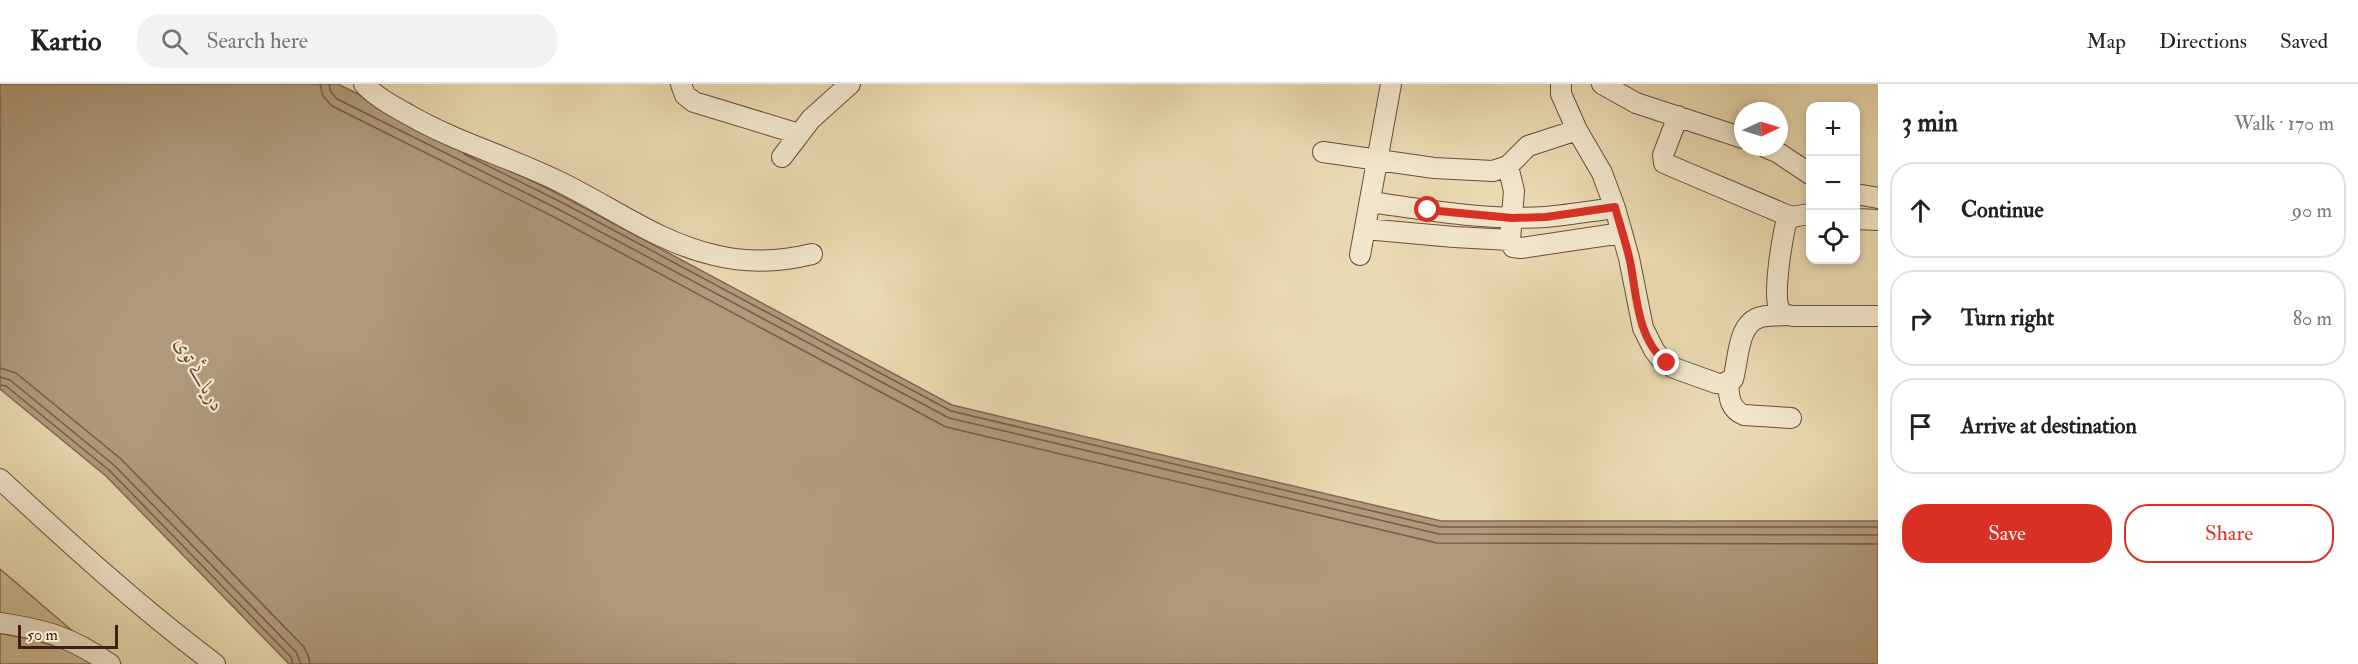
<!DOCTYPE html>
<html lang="en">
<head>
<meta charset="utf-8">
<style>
	:root { --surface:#fff; --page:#f2f2f2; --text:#222; --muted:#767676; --line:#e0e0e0; --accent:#d93025 }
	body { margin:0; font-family:"IM FELL Double Pica",Amiri,serif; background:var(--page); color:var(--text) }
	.controls { position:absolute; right:18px; top:18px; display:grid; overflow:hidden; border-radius:12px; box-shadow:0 3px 9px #0003 }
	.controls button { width:54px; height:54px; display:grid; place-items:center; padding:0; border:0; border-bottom:2px solid var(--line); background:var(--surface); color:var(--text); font:30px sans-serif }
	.compass { position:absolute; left:1734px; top:18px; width:54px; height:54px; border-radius:50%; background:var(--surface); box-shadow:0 3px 9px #0003; rotate:86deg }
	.scale { position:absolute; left:18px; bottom:15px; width:100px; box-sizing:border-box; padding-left:6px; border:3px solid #3f1f11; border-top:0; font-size:16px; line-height:21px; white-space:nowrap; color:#3f1f11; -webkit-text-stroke:4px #f1e7cc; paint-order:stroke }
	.stop { position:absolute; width:18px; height:18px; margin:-14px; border:4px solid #d93025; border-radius:50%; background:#fff }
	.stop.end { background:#d93025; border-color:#fff; box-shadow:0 2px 6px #0008 }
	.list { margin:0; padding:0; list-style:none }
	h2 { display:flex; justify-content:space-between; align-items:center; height:78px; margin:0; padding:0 24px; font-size:26px }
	h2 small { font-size:20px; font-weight:400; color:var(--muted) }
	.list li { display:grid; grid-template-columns:39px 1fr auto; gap:18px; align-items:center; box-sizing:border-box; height:96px; margin:0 12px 12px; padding:0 12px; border:2px solid var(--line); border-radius:24px }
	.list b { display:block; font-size:22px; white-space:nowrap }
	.list em { font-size:20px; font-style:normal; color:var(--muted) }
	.actions { display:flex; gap:12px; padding:18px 24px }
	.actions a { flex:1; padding:14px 0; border:2px solid var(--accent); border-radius:24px; text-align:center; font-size:21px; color:var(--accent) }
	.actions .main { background:var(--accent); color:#fff }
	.icon { flex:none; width:33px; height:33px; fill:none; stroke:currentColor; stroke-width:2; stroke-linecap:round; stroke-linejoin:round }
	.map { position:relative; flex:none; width:1878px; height:580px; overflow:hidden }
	header { display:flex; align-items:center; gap:36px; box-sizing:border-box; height:84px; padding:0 30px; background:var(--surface); border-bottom:2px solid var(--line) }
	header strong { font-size:28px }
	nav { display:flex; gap:33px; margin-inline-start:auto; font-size:21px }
	.search { width:420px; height:54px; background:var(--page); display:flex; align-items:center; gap:15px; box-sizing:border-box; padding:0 21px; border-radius:24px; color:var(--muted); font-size:22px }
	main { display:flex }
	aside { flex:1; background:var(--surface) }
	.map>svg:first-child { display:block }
	.green { fill:#cdba96; stroke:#866c54; stroke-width:1.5 }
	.water { fill:#b09a7b; stroke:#836951; stroke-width:1.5 }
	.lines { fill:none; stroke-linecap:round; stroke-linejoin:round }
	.shore { stroke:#785c46; stroke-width:1.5 }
	.minor-casing { stroke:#6a4e39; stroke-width:22 }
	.minor { stroke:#f1e7cc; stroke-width:20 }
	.route { stroke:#d93025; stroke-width:8 }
	.labels { text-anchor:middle; stroke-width:4.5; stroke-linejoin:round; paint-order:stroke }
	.water-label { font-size:20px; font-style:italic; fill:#674a36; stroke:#f1e7cc }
</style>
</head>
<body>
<header>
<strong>Kartio</strong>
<div class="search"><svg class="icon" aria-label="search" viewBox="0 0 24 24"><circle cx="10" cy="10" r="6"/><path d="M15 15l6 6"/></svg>Search here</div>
<nav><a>Map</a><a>Directions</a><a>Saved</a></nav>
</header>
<main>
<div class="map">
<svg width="1878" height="580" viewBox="0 0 1878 580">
	<rect width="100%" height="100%" fill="#eadab1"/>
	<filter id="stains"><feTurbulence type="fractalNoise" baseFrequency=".00333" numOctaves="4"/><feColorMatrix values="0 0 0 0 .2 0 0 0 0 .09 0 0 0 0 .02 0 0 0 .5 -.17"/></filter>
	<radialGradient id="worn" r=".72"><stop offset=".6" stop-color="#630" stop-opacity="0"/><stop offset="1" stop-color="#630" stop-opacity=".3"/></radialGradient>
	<path class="green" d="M0 485 111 580H0Z"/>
	<path class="water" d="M0 0H338L564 113 952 321 1441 437H1878V580H289L106 392 0 305Z"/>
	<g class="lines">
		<path class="shore" d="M320 0 323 12 332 22 554 133 946 343 1437 459 1878 460
			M329 0 331 8 337 15 558 125 949 334 1439 450 1878 451
			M464 70 561 118 951 327 1440 443H1878
			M0 284 16 289 121 375 304 563 308 571 310 580
			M0 293 10 296 115 382 296 568 301 580
			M0 301 6 302 110 387 291 573 293 580"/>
		<defs>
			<path id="minor" d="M364 0C376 13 393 22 409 31 458 59 512 74 562 99 613 124 658 158 714 171 746 179 780 178 812 170
				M681 0 685 11 694 18 799 50
				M1561 0V10L1577 46 1602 89 1615 124 1629 174 1643 244 1654 266 1660 274 1674 284 1716 299 1722 300 1733 295C1739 275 1737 239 1761 233 1768 231 1777 232 1785 231
				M1602 0 1636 19 1743 54
				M1678 32 1663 71 1664 79 1791 133
				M1765 63 1777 68 1810 90
				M1323 68 1434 84 1493 87 1508 82 1528 62 1577 46
				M782 73 811 35 850 0
				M1508 82 1514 107 1510 156 1513 163 1521 164 1622 149
				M1856 110 1878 114
				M1370 118C1428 126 1488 137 1546 133 1569 131 1592 127 1615 124
				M1810 130 1791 133 1786 139C1782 156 1773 209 1779 224 1781 231 1787 231 1793 232H1878
				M1856 135 1878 136
				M1365 145 1454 153 1510 156
				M1360 171 1391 0
				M1728 298C1729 312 1729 325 1744 331L1791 334
				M0 395C69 459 139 523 215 580
				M0 539C46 546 71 553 110 580"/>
		</defs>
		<use href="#minor" class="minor-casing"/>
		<use href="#minor" class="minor"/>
	</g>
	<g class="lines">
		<path class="route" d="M1428 126 1512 134 1546 133 1615 123C1620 141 1626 159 1630 177 1637 212 1637 256 1667 279"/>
	</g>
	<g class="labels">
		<g class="water-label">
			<text transform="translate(200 290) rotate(61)" y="7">دریائے توی</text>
		</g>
	</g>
	<rect width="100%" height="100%" filter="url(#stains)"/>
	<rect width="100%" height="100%" fill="url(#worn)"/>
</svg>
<div class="controls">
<button>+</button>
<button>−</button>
<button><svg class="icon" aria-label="locate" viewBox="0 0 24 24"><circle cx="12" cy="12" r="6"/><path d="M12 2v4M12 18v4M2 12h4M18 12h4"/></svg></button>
</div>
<svg class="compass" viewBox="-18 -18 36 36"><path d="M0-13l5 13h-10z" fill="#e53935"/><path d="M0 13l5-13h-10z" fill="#767676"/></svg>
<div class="scale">50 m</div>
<div class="stop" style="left:1428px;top:126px"></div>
<div class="stop end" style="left:1667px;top:279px"></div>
</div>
<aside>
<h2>3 min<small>Walk · 170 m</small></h2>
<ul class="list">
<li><svg class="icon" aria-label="ahead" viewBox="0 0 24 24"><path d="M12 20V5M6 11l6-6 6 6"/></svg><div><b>Continue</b></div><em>90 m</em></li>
<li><svg class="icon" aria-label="right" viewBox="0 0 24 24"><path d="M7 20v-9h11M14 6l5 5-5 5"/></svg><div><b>Turn right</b></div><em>80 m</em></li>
<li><svg class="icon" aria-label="arrive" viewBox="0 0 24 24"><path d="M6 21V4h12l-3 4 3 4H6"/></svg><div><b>Arrive at destination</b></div></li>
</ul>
<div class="actions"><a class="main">Save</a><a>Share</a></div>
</aside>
</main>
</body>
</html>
